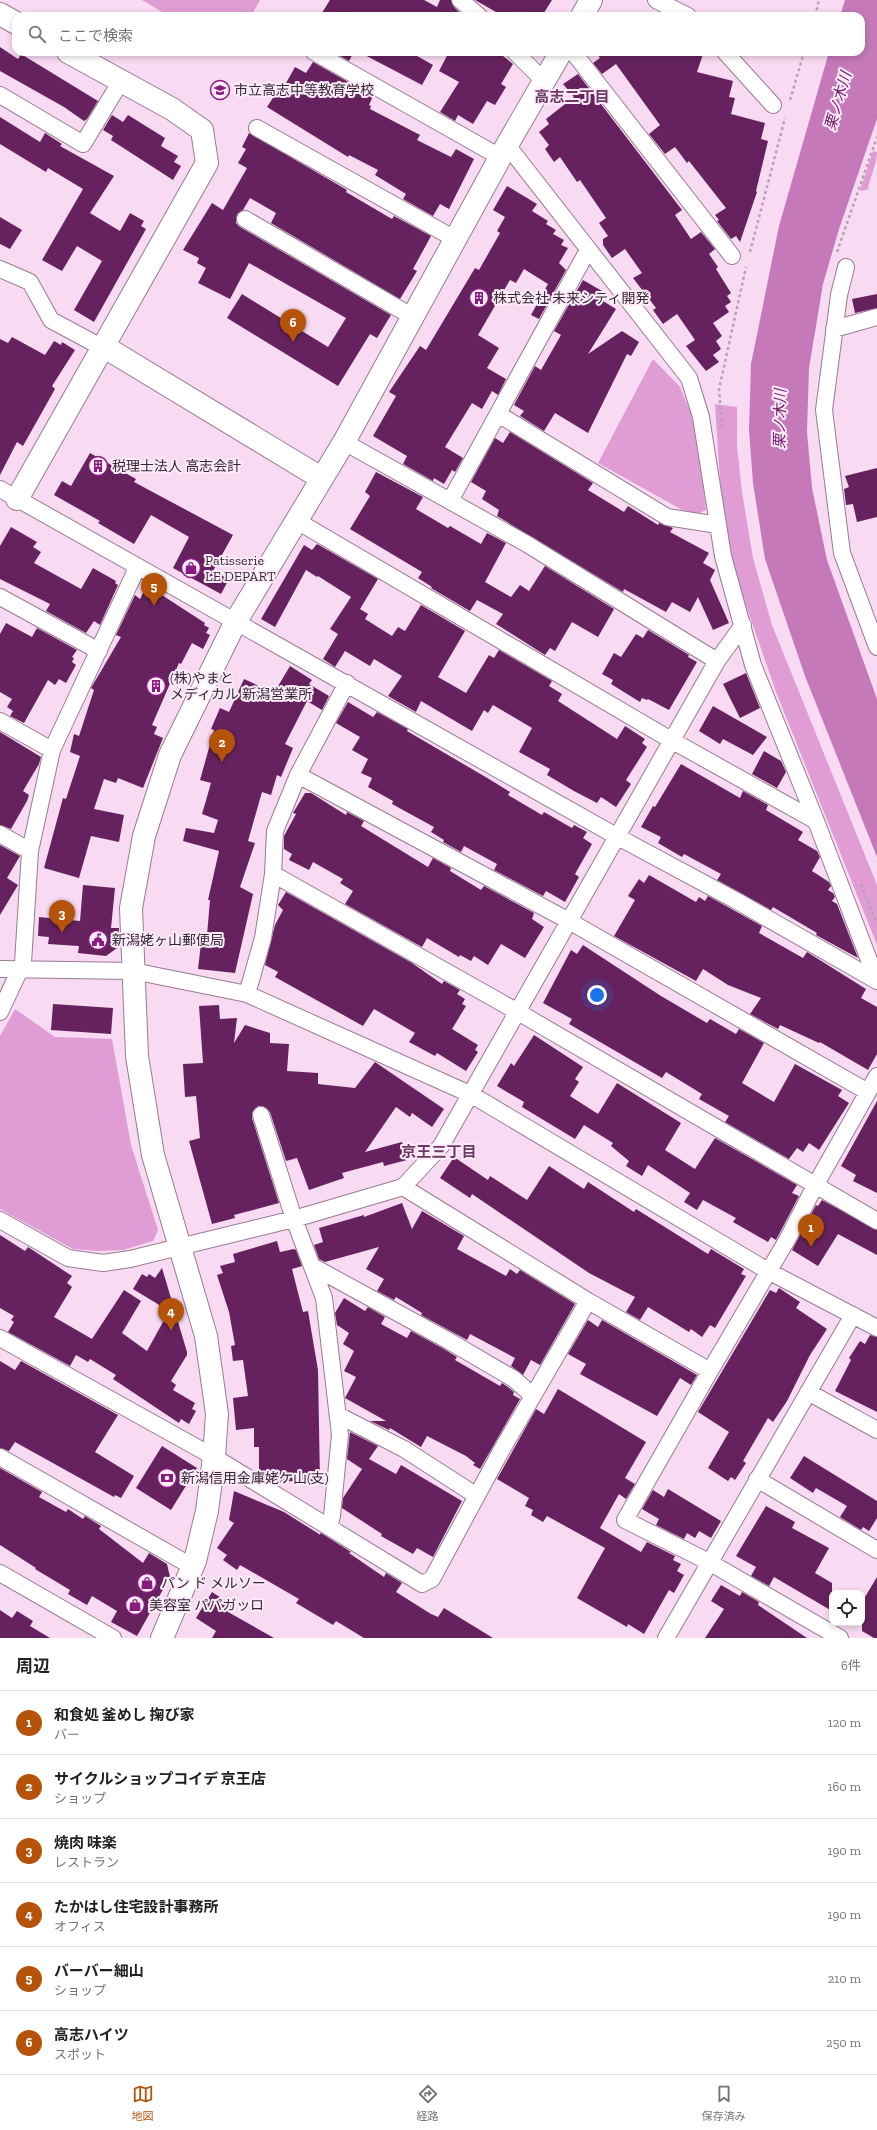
<!DOCTYPE html>
<html lang="ja">
<head>
<meta charset="utf-8">
<style>
	:root { --surface:#fff; --page:#f2f2f2; --text:#202124; --muted:#757577; --line:#e0e0e0; --accent:#b45309 }
	body { margin:0; font-family:"Zilla Slab","Noto Sans JP",serif; background:var(--page); color:var(--text) }
	.controls { position:absolute; right:12px; bottom:12px; display:grid; overflow:hidden; border-radius:8px; box-shadow:0 2px 6px #0003 }
	.controls button { width:36px; height:36px; display:grid; place-items:center; padding:0; border:0; border-bottom:1px solid var(--line); background:var(--surface); color:var(--text); font:20px sans-serif }
	.you { position:absolute; left:597px; top:995px; width:14px; height:14px; margin:-10px; border:3px solid #fff; border-radius:50%; background:#1a73e8; box-shadow:0 0 0 6px #1a73e833 }
	.badge { display:grid; place-items:center; width:26px; height:26px; border-radius:50%; background:var(--accent); color:#fff; font-size:13px; font-weight:700 }
	.pin { position:absolute; translate:-50% -33px; filter:drop-shadow(0 1px 2px #0008) }
	.pin::after { content:''; position:absolute; top:21px; width:14px; height:12px; background:inherit; clip-path:polygon(0 0,100% 0,50% 100%) }
	.list { margin:0; padding:0; list-style:none }
	h2 { display:flex; justify-content:space-between; align-items:center; height:52px; margin:0; padding:0 16px; font-size:17px }
	h2 small { font-size:13px; font-weight:400; color:var(--muted) }
	.list li { display:grid; grid-template-columns:26px 1fr auto; gap:12px; align-items:center; box-sizing:border-box; height:64px; padding:0 16px; border-top:1px solid var(--line) }
	.list b { display:block; font-size:15px; white-space:nowrap }
	.list p { margin:0; font-size:13px; white-space:nowrap; color:var(--muted) }
	.list em { font-size:13px; font-style:normal; color:var(--muted) }
	.icon { flex:none; width:22px; height:22px; fill:none; stroke:currentColor; stroke-width:2; stroke-linecap:round; stroke-linejoin:round }
	.map { position:relative; flex:none; width:877px; height:1638px; overflow:hidden }
	.search { position:absolute; background:var(--surface); box-shadow:0 2px 6px #0003; left:12px; right:12px; top:12px; height:44px; display:flex; align-items:center; gap:10px; box-sizing:border-box; padding:0 14px; border-radius:12px; color:var(--muted); font-size:15px }
	.sheet { height:436px; background:var(--surface) }
	nav { display:flex; justify-content:space-around; align-items:center; box-sizing:border-box; height:56px; border-top:1px solid var(--line); background:var(--surface); font-size:11px; color:var(--muted) }
	nav a { display:grid; justify-items:center; gap:2px }
	nav .on { color:var(--accent) }
	.map>svg:first-child { display:block }
	.green { fill:#e09dd5 }
	.water { fill:#c579b9 }
	.building { fill:#66225e }
	.lines { fill:none; stroke-linecap:round; stroke-linejoin:round }
	.street-casing { stroke:#977c92; stroke-width:18 }
	.secondary-casing { stroke:#977c92; stroke-width:24 }
	.path { stroke:#b9a1b4; stroke-width:2.5; stroke-dasharray:3 3; stroke-linecap:butt }
	.street { stroke:#fff; stroke-width:16 }
	.secondary { stroke:#fff; stroke-width:22 }
	.labels { text-anchor:middle; stroke-width:4; stroke-linejoin:round; paint-order:stroke }
	.poi-label { font-size:14px; fill:#352a33; stroke:#fdebfa; text-anchor:start }
	.neighbourhood-label { font-size:15px; font-weight:bold; fill:#6f3867; stroke:#fdebfa }
	.water-label { font-size:15px; font-style:italic; fill:#701467; stroke:#fdebfa }
</style>
</head>
<body>
<div class="map">
<svg width="877" height="1638" viewBox="0 0 877 1638">
	<rect width="100%" height="100%" fill="#f8daf2"/>
	<path class="green" d="M142 0H260L251 16H169Z
		M873 151 877 152C877 164 870 177 868 189L862 191 860 190Z
		M653 359 680 387 695 423 706 510 693 516 598 463Z
		M715 404 737 407V446L742 492 753 558 772 625 877 885V945L776 692 732 565 721 497Z
		M15 1009 55 1037 112 1039 131 1145 158 1230 153 1241 123 1250 99 1251 73 1249 0 1209V1036Z"/>
	<path class="water" d="M845 0H877V119L839 229 823 284 809 368 807 432 812 488 827 560 877 699V857L805 676 765 559 753 483 749 430 751 364 779 226 829 52H861V16H840Z"/>
	<path class="building" d="M330 0H424L437 7 440 0H451L454 7 459 12 457 16H320Z
		M475 0H552L542 16H503Z
		M0 47 18 59 21 54 98 101 87 119 84 121 64 107 0 71Z
		M333 52H354L349 61Z
		M359 52H410L433 65 422 85Z
		M449 52H498L513 64 501 84 506 87 495 105 487 101 473 124 458 115 455 121 440 112 459 82 439 71Z
		M596 52H694L703 54 697 72 733 81 729 97 735 98 731 114 765 123 761 139 768 141 756 191 757 192 740 242 736 236 731 239 717 221 719 220 715 215 726 208 689 161 687 163 675 147 665 154 649 134 660 125 616 64 602 74 593 63 600 58Z
		M313 62 373 96 369 105 371 106 370 109 420 135 417 140 451 157 456 149 474 159 449 209 440 204 433 216 403 199 406 194 375 175 378 170 349 155 348 157 267 107 278 90 281 92 295 67 306 73Z
		M578 74 682 210 675 215 691 239 701 232 715 249 709 254 718 267 716 269 731 293 727 296 731 302 725 306 729 312 713 323 722 336 716 341 721 349 713 355 719 362 706 371 686 346 695 340 677 314 663 324 653 310 656 308 633 278 642 273 625 249 612 258 603 245V239L608 236 599 223 606 218 580 180 577 182 560 157 554 162 545 149 549 145 539 132 549 124 546 119 574 97 563 84Z
		M112 115 123 122 128 115 165 138 161 146 178 156 174 162 181 166 173 180 111 140 113 136 103 130Z
		M0 117 40 142 45 133 62 144 60 146 114 176 90 213 120 231 130 213 144 221 141 226 146 229 94 322 74 310 102 261 77 246 62 271 42 260 83 189 48 168 46 172 0 144Z
		M249 133 347 190 346 192 392 219 394 216 431 236 413 269 417 271 400 299 271 223 276 213 250 198 243 210 237 214 236 223 240 227 391 315 377 338 370 334 338 386 227 318 242 294 328 347 346 318 249 263 230 299 198 283 206 268 197 263 199 258 183 250 212 203 223 210 247 168 238 163 246 149 242 147Z
		M507 186 537 204 532 211 548 221 546 224 556 230 553 234 564 240 561 245 568 248 559 263 566 270 539 319 531 315 548 284 524 269 516 283 510 280 478 335 499 348 487 368 506 379 498 395 492 391 482 409 472 403 445 447 463 458 455 472 452 470 444 484 434 478 433 481 403 464 407 456 373 436 396 396 389 392 420 346 426 350 475 268 479 270 500 233 497 231 505 217 493 210Z
		M0 217 22 230 10 249 0 244Z
		M583 280 602 291 600 294 605 298 603 301 616 309 588 354 622 331 639 342 631 356 627 354 588 433 555 413 544 431 520 416 524 411 514 405 535 366 541 370 561 335 554 331Z
		M877 294V308L855 313 852 299Z
		M12 337 45 355 54 341 61 345 62 342 75 350 52 386 55 389 23 446 17 442 0 475V339L8 343Z
		M510 432 593 483 588 490 624 512 628 506 658 525 659 523 673 528 670 532 709 553 703 563 715 570 710 580 729 623 713 630 698 597 690 612 672 602 666 612 624 589 623 592 497 516 499 510 482 499 486 491 471 482 495 438 503 443Z
		M90 453 136 479 134 482 233 535 213 571 229 579 221 594 173 568 189 537 151 515 134 544 98 523 100 521 54 495 62 481 71 486Z
		M877 468V517L857 522 853 504 846 505 844 489 849 487 845 476Z
		M376 472 423 497 416 509 448 528 450 526 481 544 487 533 506 543 485 582 511 597 520 585 529 591 545 566 614 609 598 637 572 622 555 651 550 648 545 655 496 624 503 614 477 600 470 611 431 588 432 587 418 578 422 572 350 529 370 496 365 492Z
		M11 527 37 542 33 547 41 552 34 563 81 589 93 568 116 581 115 583 118 585 100 625 94 621 86 633 46 611 50 604 0 579V546Z
		M317 544 378 579 360 609 368 614 365 619 392 636 398 627 405 631 421 605 465 631 438 677 466 693 489 655 494 658 499 650 552 681 549 686 562 694 558 701 617 739 625 726 645 739 642 743 647 747 626 780 631 784 616 807 601 797 597 803 574 791 547 775 550 769 519 752 532 728 493 705 488 713 484 710 472 731 421 701 416 712 388 696 402 676 374 659 370 666 345 651 335 667 323 659 338 634 330 629 351 597 318 576 317 577 306 570 275 627 261 619 304 545 312 550Z
		M151 588 205 623 204 625 209 628 206 633 210 635 203 649 192 643 181 664 179 663 152 725 157 727 154 734 163 738 143 788 118 778 116 783 104 779 94 809 124 815 119 842 91 836 79 878 44 868 63 798 66 799 80 756 70 752 74 734 79 736 94 690 91 688 121 637 116 635 135 595 140 599 143 593 146 595Z
		M6 623 32 637 37 628 77 650 72 657 74 658 72 662 76 665 66 683 59 679 55 685 48 680 24 723 10 716 13 711 7 707 12 699 0 692V634Z
		M648 630 689 655 688 657 697 662 669 710 648 699 647 700 642 698 640 702 611 684 613 680 602 674 614 653 621 657 636 634 643 638Z
		M290 666 312 680 309 684 329 696 322 710 307 701 285 744 293 748 281 777 277 775 271 795 262 792 248 841 255 843 240 887 253 894 235 973 198 969 202 935H207L210 900H208L219 851 183 841 186 828 214 833 218 820 202 814 211 783 200 780 214 730 211 729 220 708 229 712 244 679 274 693Z
		M746 673 760 708 740 718 723 684Z
		M348 702 373 717 377 712 408 729 407 731 489 779 510 792 508 795 542 815 544 812 572 828 574 825 587 832 583 838 592 844 575 874 579 877 565 902 546 891 543 896 494 870 497 864 464 846 461 852 443 842 444 840 431 832 434 827 392 804 393 801 368 787 372 778 361 773 368 759 352 750 360 737 336 723Z
		M713 706 767 737 753 755 723 739 720 744 699 731Z
		M0 732 41 757 39 764 23 791 29 795 27 801 11 829 0 825Z
		M764 751 781 761 786 772 777 788 752 774Z
		M681 764 740 798 743 791 768 805 766 810 803 832 798 840 817 851 820 857 812 871 829 882 831 886 828 890 833 893 835 897 832 901 837 904 858 958 816 935 817 933 773 907 771 910 717 880 721 874 684 854 682 857 658 843 661 837 641 827 653 806 655 807Z
		M305 793H311L346 815 347 812 364 821 361 826 428 867 433 858 451 868 450 871 481 890 484 886 534 913 532 919 544 927 525 958 501 944 488 965 474 956 471 961 460 955 459 957 427 938 422 947 345 904 353 891 340 883 343 879 313 862 309 870 289 860 292 854 284 849V836L296 814 293 813Z
		M0 845 20 856 7 878 18 885 0 915Z
		M649 875 696 902 699 897 705 901 708 896 762 926 759 933 803 958 807 952 866 989 861 998 877 1007V1054L868 1070 820 1042 819 1043 780 1025 778 1029 750 1014 761 998 728 985 703 969 696 981 614 936 635 900 628 896 639 879 644 883Z
		M83 885 115 888 111 928H119L117 948 106 956 78 953 79 946 48 944 49 937 38 936 39 917 80 921Z
		M286 892 412 963 442 984 444 981 460 990 457 994 465 999 462 1004 466 1006 452 1029 478 1045 475 1050 478 1052 466 1071 437 1053 435 1056 409 1042 415 1033 374 1009 363 1026 275 977 278 972 265 965 275 925 283 910 278 905Z
		M583 945 661 996 707 1023 710 1019 736 1034 739 1029 764 1043 742 1083 774 1102 795 1064 842 1090 838 1096 849 1103 819 1150 809 1143 803 1152 797 1148 789 1159 725 1122 729 1116 699 1099 702 1094 666 1072 662 1078 569 1024 572 1019 543 1003 571 950 577 954Z
		M53 1004 113 1008 111 1034 51 1030Z
		M219 1005 220 1019 237 1018 234 1043 245 1025 270 1033V1043L289 1044 287 1071 318 1073V1084L355 1088 375 1062 444 1109 432 1127 412 1113 410 1117 396 1107 365 1152 402 1142 407 1160 384 1166 383 1162 342 1173 344 1178 309 1190 297 1158 286 1161 270 1112 263 1106H258L252 1113V1118L279 1203 234 1215 235 1218 212 1224 189 1141 200 1138 196 1096 185 1097 183 1064 203 1063 199 1006Z
		M534 1035 583 1067 575 1079 579 1082 570 1096 598 1114 617 1083 681 1123 665 1150 695 1169 715 1138 797 1185 792 1193 799 1196 776 1240 771 1237 768 1242 733 1222 736 1218 703 1200 697 1210 684 1202 690 1193 648 1165 642 1176 626 1166 629 1161 611 1146 613 1143 584 1125 575 1139 522 1107 524 1102 497 1086 511 1063 514 1066Z
		M877 1101V1193L853 1181 856 1175 841 1166Z
		M454 1157 488 1180 490 1176 527 1200 549 1166 584 1189 588 1182 634 1212 636 1209 708 1254 711 1249 744 1269 741 1274 746 1276 715 1328 710 1325 702 1337 691 1329 689 1332 648 1307 640 1320 626 1312 635 1297 589 1273 472 1194 470 1198 440 1178Z
		M822 1200 877 1230V1255L838 1234 818 1266 792 1250 816 1205 818 1206Z
		M402 1203 412 1229 422 1211 464 1236 457 1249 506 1276 510 1269 517 1274 520 1270 575 1304 540 1365 531 1360 523 1375 511 1366 515 1358 470 1334 467 1340 421 1315 422 1313 396 1297 394 1300 377 1291 384 1279 366 1269 379 1247 325 1262 319 1259 314 1245 323 1242 319 1228 364 1215V1217Z
		M0 1235 25 1251 28 1247 72 1276 67 1283 72 1287 54 1317 92 1339 124 1290 141 1301 122 1333 147 1351 169 1311 133 1289 142 1274 147 1277 149 1274 155 1278 162 1268 187 1352V1355L171 1381 176 1385 173 1390 195 1403 192 1409 196 1411 189 1424 181 1419 179 1423 113 1379 116 1375 90 1359 88 1362 76 1355 70 1366 8 1332 14 1322 11 1320 14 1316 0 1308Z
		M277 1241 280 1252 294 1249 296 1250 302 1266 292 1269 303 1312 308 1311 318 1370 320 1482 283 1481 281 1483 259 1471V1447H254V1428L236 1430 233 1398 248 1396 243 1360 233 1361 231 1346 235 1345 229 1312 217 1275 223 1273 220 1266 235 1262 233 1254Z
		M779 1288 800 1302 796 1308 827 1329 810 1355 787 1401 773 1422 768 1418 743 1461 746 1463 735 1480 731 1477 728 1481 708 1468 729 1432 698 1412 770 1290 776 1293Z
		M344 1298 365 1311 368 1307 385 1317 381 1324 407 1338 411 1331 444 1349 457 1357 455 1360 500 1386 502 1383 508 1387 514 1392 513 1395 520 1399 480 1469 473 1465 475 1463 466 1456 427 1436 421 1447 390 1428 389 1430 370 1421H386L345 1398 356 1377 344 1371 354 1351 343 1344 349 1333 337 1325 335 1313Z
		M588 1320 598 1327 602 1320 697 1375 691 1385 680 1378 657 1416 580 1374 586 1364 568 1354Z
		M870 1335 877 1337V1412L835 1391 851 1360 849 1358 860 1341 865 1344Z
		M0 1361 15 1370 21 1361 118 1415 95 1452 134 1476 121 1498 115 1495 114 1497 15 1442 9 1451 0 1448Z
		M558 1389 646 1442 625 1478 635 1484 626 1499 619 1494 600 1528 641 1552 647 1542 675 1556 673 1560 681 1564 677 1571 684 1575 674 1593 669 1590 644 1634 628 1624 627 1627 577 1598 605 1548 547 1516 543 1522 531 1515 533 1510 525 1506 529 1498 497 1479 536 1409 544 1414Z
		M350 1432 378 1446 369 1459 396 1474 401 1465 462 1501 433 1557 417 1548 413 1554 381 1536 382 1534 342 1508 343 1498 364 1466 362 1469 347 1459Z
		M162 1446 197 1468 171 1510 136 1488Z
		M804 1456 877 1501V1518L869 1531 863 1527 861 1530 840 1517 847 1506 816 1488 813 1493 790 1478Z
		M0 1468 42 1492 39 1497 66 1512 68 1509 83 1519 85 1516 101 1526 99 1529 143 1563 149 1553 167 1564 170 1577 137 1636 111 1622 117 1611 92 1596 87 1605 68 1594 70 1590 35 1569 36 1568 0 1545Z
		M668 1489 721 1521 711 1538 699 1531 695 1538 687 1533 684 1539 656 1525 659 1519 642 1509 653 1490 664 1497Z
		M234 1491 284 1512 319 1534V1535L321 1533 351 1552 349 1553 384 1577 386 1573 402 1583 396 1592 431 1614 438 1617 444 1608 493 1638H364L336 1621 333 1625 296 1603 299 1599 240 1565 237 1570 223 1560 227 1555 217 1548 234 1523 229 1520Z
		M766 1506 795 1522 792 1528 829 1548 815 1573 832 1583V1611L774 1577 769 1586 751 1576 756 1567 736 1556Z
		M877 1577V1638H874L862 1631V1602Z
		M721 1585 740 1596 742 1592 759 1602 758 1605 807 1638H705L724 1609 711 1601Z
		M212 1592 232 1605 228 1612 274 1638H212L216 1631 196 1618Z
		M0 1610 12 1618 17 1611 33 1621 30 1626 50 1638H0Z"/>
	<g class="lines">
		<defs>
			<path id="street" d="M460 0 479 16
				M656 0 688 16
				M314 52 500 157
				M515 52 544 81
				M573 52 732 256
				M725 52 773 105
				M0 95 83 144 121 81
				M257 128 455 239
				M507 145 689 378 701 417 723 556 753 665 816 821 877 981
				M245 219 413 317
				M846 267 839 295 824 410 842 553 877 647
				M0 269 30 282 51 320 103 348
				M834 329 877 317
				M498 414 667 517 718 525
				M344 442 527 544 717 661
				M0 489 616 836 737 901 877 981
				M450 501 588 250
				M297 521 671 740 816 821
				M0 597 99 651
				M0 721 52 750
				M298 775 569 921 868 1092
				M0 834 30 851
				M273 874 518 1012 877 1221
				M0 969 133 971 247 994 472 1095 768 1271 877 1328
				M247 994 263 938 273 874 275 831 298 775 347 683
				M0 1012 23 963 30 851 52 750 137 568
				M261 1115 294 1219 324 1298 340 1435 332 1516 329 1527
				M403 1187 588 1301 710 1371
				M0 1220 68 1258 103 1263 130 1259 294 1219 403 1187 441 1146 717 661 743 625
				M312 1266 449 1341 514 1379 533 1396
				M0 1338 214 1457 422 1584 432 1579 501 1451 588 1301
				M808 1392 877 1430
				M338 1415 404 1449 477 1496
				M0 1457 193 1567
				M757 1479 877 1550
				M0 1573 113 1638
				M666 1638 853 1315
				M840 1638 709 1562 625 1520 710 1371 787 1240 815 1186 877 1076"/>
			<path id="secondary" d="M0 14 16 23
				M582 16 591 0
				M103 346 321 478
				M17 499 207 163 202 130 172 109 68 52
				M162 1638 195 1561 207 1511 214 1457 217 1414 206 1336 153 1155 137 1056 131 908 144 836 170 755 236 621 344 442 507 145 561 52"/>
		</defs>
		<use href="#street" class="street-casing"/>
		<use href="#secondary" class="secondary-casing"/>
		<path class="path" d="M815 16 819 0
			M790 100 804 52
			M750 252 785 118
			M837 252 877 137
			M722 427 719 389 746 267
			M861 884 877 924"/>
		<use href="#street" class="street"/>
		<use href="#secondary" class="secondary"/>
	</g>
	<defs>
		<symbol id="school-ring" viewBox="-11 -11 22 22"><circle r="9.5" fill="#fdebfa" stroke="#8a1c80" stroke-width="1.5"/><path d="M0-5L7-2L0 1L-7-2ZM-4 1L0 2.5L4 1V4Q0 6-4 4Z" fill="#8a1c80"/></symbol>
		<symbol id="building-ring" viewBox="-11 -11 22 22"><circle r="9.5" fill="#fdebfa" stroke="#8a1c80" stroke-width="1.5"/><path d="M-4-6H4V6H1V3H-1V6H-4ZM-2.5-4.3h1.7v1.8h-1.7ZM.8-4.3h1.7v1.8H.8ZM-2.5-1h1.7V.8h-1.7ZM.8-1h1.7V.8H.8Z" fill="#8a1c80"/></symbol>
		<symbol id="shop-ring" viewBox="-11 -11 22 22"><circle r="9.5" fill="#fdebfa" stroke="#8a1c80" stroke-width="1.5"/><path d="M-5-2.5h2.3a2.7 3.5 0 0 1 5.4 0H5L5.5 6h-11ZM-1.5-2.5h3a1.5 2.3 0 0 0-3 0Z" fill="#8a1c80"/></symbol>
		<symbol id="civic-ring" viewBox="-11 -11 22 22"><circle r="9.5" fill="#fdebfa" stroke="#8a1c80" stroke-width="1.5"/><path d="M-.6-6.5H3V-4.5H.6V-3L4-1V1h2V6H-6V1h2V-1L-.6-3ZM-1.2 2.5V6h2.4V2.5Z" fill="#8a1c80"/></symbol>
		<symbol id="bank-ring" viewBox="-11 -11 22 22"><circle r="9.5" fill="#fdebfa" stroke="#8a1c80" stroke-width="1.5"/><path d="M-6-4H6V4H-6ZM0-2.3a2.3 2.3 0 1 0 0 4.6a2.3 2.3 0 1 0 0-4.6Z" fill="#8a1c80"/></symbol>
	</defs>
	<g fill-rule="evenodd">
		<use href="#school-ring" x="209" y="79" width="22" height="22"/>
		<use href="#building-ring" x="468" y="287" width="22" height="22"/>
		<use href="#building-ring" x="87" y="455" width="22" height="22"/>
		<use href="#shop-ring" x="180" y="557" width="22" height="22"/>
		<use href="#building-ring" x="145" y="675" width="22" height="22"/>
		<use href="#civic-ring" x="87" y="929" width="22" height="22"/>
		<use href="#bank-ring" x="156" y="1467" width="22" height="22"/>
		<use href="#shop-ring" x="136" y="1572" width="22" height="22"/>
		<use href="#shop-ring" x="124" y="1594" width="22" height="22"/>
	</g>
	<g class="labels">
		<g class="poi-label">
			<text x="234" y="95">市立高志中等教育学校</text>
			<text x="493" y="303">株式会社 未来シティ開発</text>
			<text x="112" y="471">税理士法人 高志会計</text>
			<text x="205" y="565">Patisserie<tspan x="205" dy="16">LE DEPART</tspan></text>
			<text x="170" y="683">(株)やまと<tspan x="170" dy="16">メディカル 新潟営業所</tspan></text>
			<text x="112" y="945">新潟姥ヶ山郵便局</text>
			<text x="181" y="1483">新潟信用金庫姥ケ山(支)</text>
			<text x="161" y="1588">パン ド メルソー</text>
			<text x="149" y="1610">美容室 パパガッロ</text>
		</g>
		<g class="neighbourhood-label">
			<text x="572" y="102">高志二丁目</text>
			<text x="439" y="1157">京王三丁目</text>
		</g>
		<g class="water-label">
			<text transform="translate(838 101) rotate(-74)" y="5">栗ノ木川</text>
			<text transform="translate(780 419) rotate(-89)" y="5">栗ノ木川</text>
		</g>
	</g>
</svg>
<div class="controls">
<button><svg class="icon" aria-label="locate" viewBox="0 0 24 24"><circle cx="12" cy="12" r="6"/><path d="M12 2v4M12 18v4M2 12h4M18 12h4"/></svg></button>
</div>
<div class="you"></div>
<div class="pin badge" style="left:811px;top:1247px">1</div>
<div class="pin badge" style="left:222px;top:762px">2</div>
<div class="pin badge" style="left:62px;top:933px">3</div>
<div class="pin badge" style="left:171px;top:1331px">4</div>
<div class="pin badge" style="left:154px;top:606px">5</div>
<div class="pin badge" style="left:293px;top:342px">6</div>
<div class="search"><svg class="icon" aria-label="search" viewBox="0 0 24 24"><circle cx="10" cy="10" r="6"/><path d="M15 15l6 6"/></svg>ここで検索</div>
</div>
<section class="sheet">
<h2>周辺<small>6件</small></h2>
<ul class="list">
<li><span class="badge">1</span><div><b>和食処 釜めし 掬び家</b><p>バー</p></div><em>120 m</em></li>
<li><span class="badge">2</span><div><b>サイクルショップコイデ 京王店</b><p>ショップ</p></div><em>160 m</em></li>
<li><span class="badge">3</span><div><b>焼肉 味楽</b><p>レストラン</p></div><em>190 m</em></li>
<li><span class="badge">4</span><div><b>たかはし住宅設計事務所</b><p>オフィス</p></div><em>190 m</em></li>
<li><span class="badge">5</span><div><b>バーバー細山</b><p>ショップ</p></div><em>210 m</em></li>
<li><span class="badge">6</span><div><b>高志ハイツ</b><p>スポット</p></div><em>250 m</em></li>
</ul>
</section>
<nav>
<a class="on"><svg class="icon" aria-label="map" viewBox="0 0 24 24"><path d="M3 6l6-2 6 2 6-2v14l-6 2-6-2-6 2zM9 4v14M15 6v14"/></svg>地図</a>
<a><svg class="icon" aria-label="directions" viewBox="0 0 24 24"><path d="M12 3l9 9-9 9-9-9zM9 14v-3h6M13 9l2 2-2 2"/></svg>経路</a>
<a><svg class="icon" aria-label="saved" viewBox="0 0 24 24"><path d="M7 4h10v16l-5-4-5 4z"/></svg>保存済み</a>
</nav>
</body>
</html>
